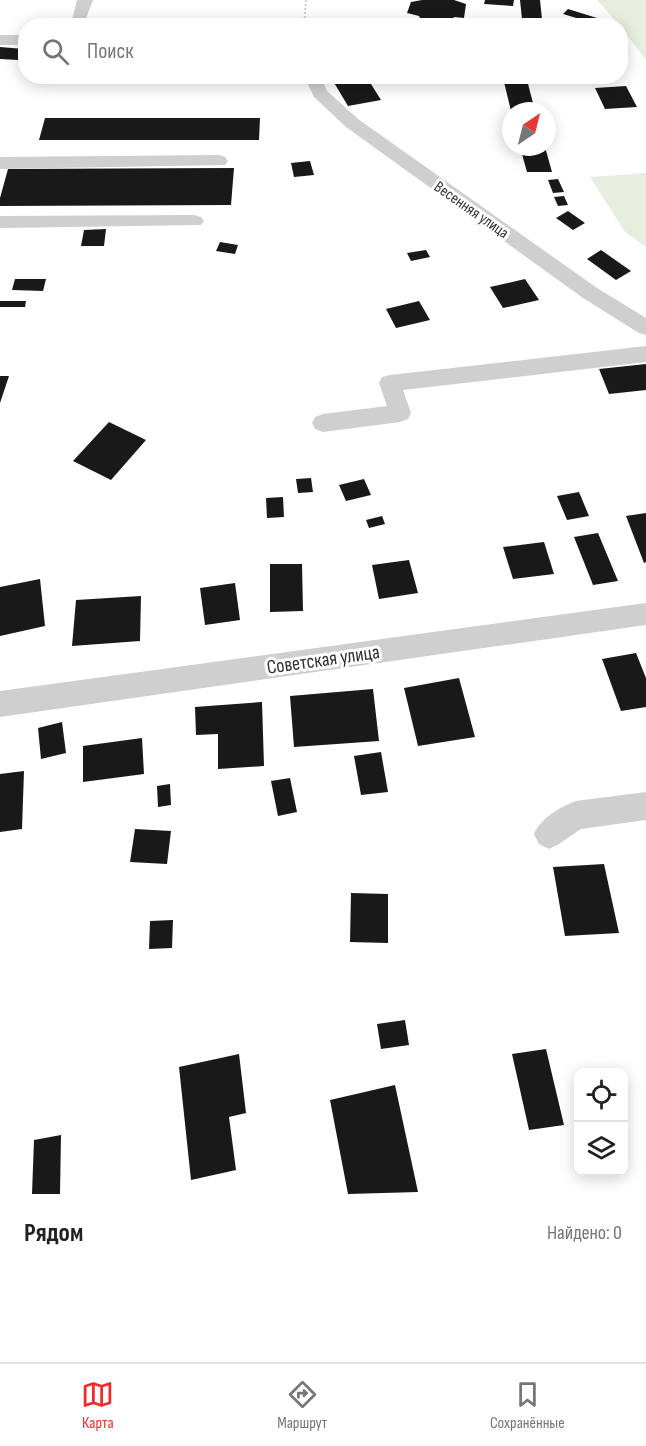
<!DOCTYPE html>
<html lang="ru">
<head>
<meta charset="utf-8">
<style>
	:root { --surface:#fff; --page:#f2f2f2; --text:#222; --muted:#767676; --line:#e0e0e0; --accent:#f52927 }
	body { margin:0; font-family:"Sofia Sans Condensed",sans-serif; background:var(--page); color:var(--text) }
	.controls { position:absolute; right:18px; bottom:18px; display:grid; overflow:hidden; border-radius:12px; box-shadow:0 3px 15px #0003 }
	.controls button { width:54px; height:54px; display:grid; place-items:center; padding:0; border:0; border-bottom:2px solid var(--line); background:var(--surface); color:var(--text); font:30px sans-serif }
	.compass { position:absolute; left:502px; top:102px; width:54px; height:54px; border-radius:50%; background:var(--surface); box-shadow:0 3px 15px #0003; rotate:35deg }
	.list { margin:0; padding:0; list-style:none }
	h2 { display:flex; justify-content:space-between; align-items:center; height:78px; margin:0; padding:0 24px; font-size:26px }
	h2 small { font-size:20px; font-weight:400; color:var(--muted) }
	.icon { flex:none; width:33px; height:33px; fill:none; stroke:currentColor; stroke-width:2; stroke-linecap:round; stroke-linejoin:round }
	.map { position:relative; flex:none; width:646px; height:1194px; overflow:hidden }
	.search { position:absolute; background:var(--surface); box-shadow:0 3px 15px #0003; left:18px; right:18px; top:18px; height:66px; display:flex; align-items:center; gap:15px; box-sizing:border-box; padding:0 21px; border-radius:24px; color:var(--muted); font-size:22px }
	.sheet { height:168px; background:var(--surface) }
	nav { display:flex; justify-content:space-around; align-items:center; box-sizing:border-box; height:84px; border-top:2px solid var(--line); background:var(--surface); font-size:16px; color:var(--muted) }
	nav a { display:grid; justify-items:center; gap:3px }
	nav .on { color:var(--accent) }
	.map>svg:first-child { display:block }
	.green { fill:#e6efdf }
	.building { fill:#191919 }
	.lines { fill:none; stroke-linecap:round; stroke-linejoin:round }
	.path { stroke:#cfcfcf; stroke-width:2; stroke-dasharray:2 2; stroke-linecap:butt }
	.minor { fill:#cfcfcf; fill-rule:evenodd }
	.labels { text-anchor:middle; stroke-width:6; stroke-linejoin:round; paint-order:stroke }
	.far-street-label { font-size:16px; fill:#323232; stroke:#fff }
	.street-label { font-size:20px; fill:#323232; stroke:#fff }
</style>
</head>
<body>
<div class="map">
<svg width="646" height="1194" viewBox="0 0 646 1194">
	<rect width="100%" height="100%" fill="#fff"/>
	<path class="green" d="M597 0H646V60L620 26Z
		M646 173V247L625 232 590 177Z"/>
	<path class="building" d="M422 0H454L466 4 464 18 454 17 451 23 445 26H431L422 22 419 16 407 13 411 2Z
		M485 0H514L513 6 484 4Z
		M520 0H540L542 19H522Z
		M568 9 597 18 593 23 563 14Z
		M0 47 24 49 18 60 0 59Z
		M330 76H366L381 100 348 106Z
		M443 76H526L535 111H511L504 82 444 83Z
		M626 86 637 107 605 109 595 88Z
		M45 118H260L259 140H39Z
		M520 147H545L552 172H527Z
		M310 161 314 175 294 177 291 163Z
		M234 168 231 205 0 206V198L8 169Z
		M558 179 564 192 553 193 548 180Z
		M564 196 568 205 558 206 554 197Z
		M568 211 585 223 573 230 556 218Z
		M106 229 104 246H81L84 230Z
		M220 242 238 245 235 254 216 251Z
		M426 250 430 257 411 261 407 253Z
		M601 250 631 271 616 280 587 259Z
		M15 279H46L43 291 12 290Z
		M525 279 539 300 503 308 490 287Z
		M0 301H26L25 307H0Z
		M419 301 430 320 396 328 386 309Z
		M646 364V390L609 394 599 369Z
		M0 376H9L0 403Z
		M109 422 146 440 111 480 73 461Z
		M311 478 313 492 298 493 296 479Z
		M364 479 371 495 346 501 339 485Z
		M579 492 589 516 567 520 557 496Z
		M283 497 284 517 267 518 266 498Z
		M646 513V562L644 563 626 516Z
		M382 516 385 524 369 528 366 520Z
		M598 533 618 581 593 585 574 537Z
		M544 542 554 574 513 579 503 547Z
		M409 560 418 593 379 599 372 565Z
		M270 564H302L303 611 270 612Z
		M40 579 45 626 0 636V587Z
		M235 583 240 620 205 625 200 588Z
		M141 596 140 641 72 646 76 600Z
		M636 653 646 678V707L621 711 602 659Z
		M459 678 475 737 418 746 404 688Z
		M373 689 379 741 294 747 290 696Z
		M262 702 264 766 218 769V734L196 735 195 707Z
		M62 722 66 753 41 759 38 728Z
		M142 738 144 774 83 782V746Z
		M381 752 388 792 361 795 354 756Z
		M24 771 22 829 0 832V774Z
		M290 778 297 812 278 816 271 781Z
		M170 784 171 805 158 807 157 786Z
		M135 829 171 831 167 864 130 862Z
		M604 864 619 933 565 936 553 867Z
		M351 893 388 894V943L350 942Z
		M173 920 172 948 149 949 150 921Z
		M405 1020 409 1045 381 1049 377 1024Z
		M546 1049 564 1125 529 1130 512 1054Z
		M239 1054 246 1113 229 1117 236 1170 191 1180 179 1067Z
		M395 1085 418 1192 348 1194 330 1100Z
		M61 1135 60 1194H32L34 1140Z"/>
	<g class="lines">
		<path class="path" d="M304 26 306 0"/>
		<path class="minor" d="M77 0H93L83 26H66L72 20Z
			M0 35H26V45H0Z
			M304 76H321L327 91 358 119 597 288 646 318V335L639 333 583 298 346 127 314 97Z
			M219 155 225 157 228 161 225 165 0 169V157Z
			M194 215 201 217 204 221 201 225 0 228V216Z
			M646 346V362L403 390 411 413 408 419 400 422 323 432 315 429 312 423 315 417 323 414 387 406 379 383 382 377 390 375Z
			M646 603V625L0 717V691Z
			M646 792V820L581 829 559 844 549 849 539 844 534 834C541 818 560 807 576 801Z"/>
	</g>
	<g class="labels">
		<g class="far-street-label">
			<text transform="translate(472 209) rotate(35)" y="6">Весенняя улица</text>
		</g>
		<g class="street-label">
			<text transform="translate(323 659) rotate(-8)" y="7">Советская улица</text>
		</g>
	</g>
</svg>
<div class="controls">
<button><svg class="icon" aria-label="locate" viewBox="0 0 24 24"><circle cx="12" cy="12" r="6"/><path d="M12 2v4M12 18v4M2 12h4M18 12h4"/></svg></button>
<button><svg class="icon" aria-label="layers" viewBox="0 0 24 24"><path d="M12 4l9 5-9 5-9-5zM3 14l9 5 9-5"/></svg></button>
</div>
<svg class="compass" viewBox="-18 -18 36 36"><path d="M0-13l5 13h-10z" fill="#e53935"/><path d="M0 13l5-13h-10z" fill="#767676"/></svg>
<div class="search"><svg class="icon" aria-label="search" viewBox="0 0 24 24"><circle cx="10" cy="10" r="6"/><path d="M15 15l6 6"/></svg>Поиск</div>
</div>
<section class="sheet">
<h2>Рядом<small>Найдено: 0</small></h2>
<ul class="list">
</ul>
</section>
<nav>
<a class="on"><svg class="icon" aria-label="map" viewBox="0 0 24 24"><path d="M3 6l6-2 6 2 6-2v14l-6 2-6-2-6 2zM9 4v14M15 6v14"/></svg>Карта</a>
<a><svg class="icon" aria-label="directions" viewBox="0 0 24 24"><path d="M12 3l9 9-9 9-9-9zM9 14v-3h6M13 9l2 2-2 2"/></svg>Маршрут</a>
<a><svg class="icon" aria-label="saved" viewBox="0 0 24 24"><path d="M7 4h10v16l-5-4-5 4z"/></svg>Сохранённые</a>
</nav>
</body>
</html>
